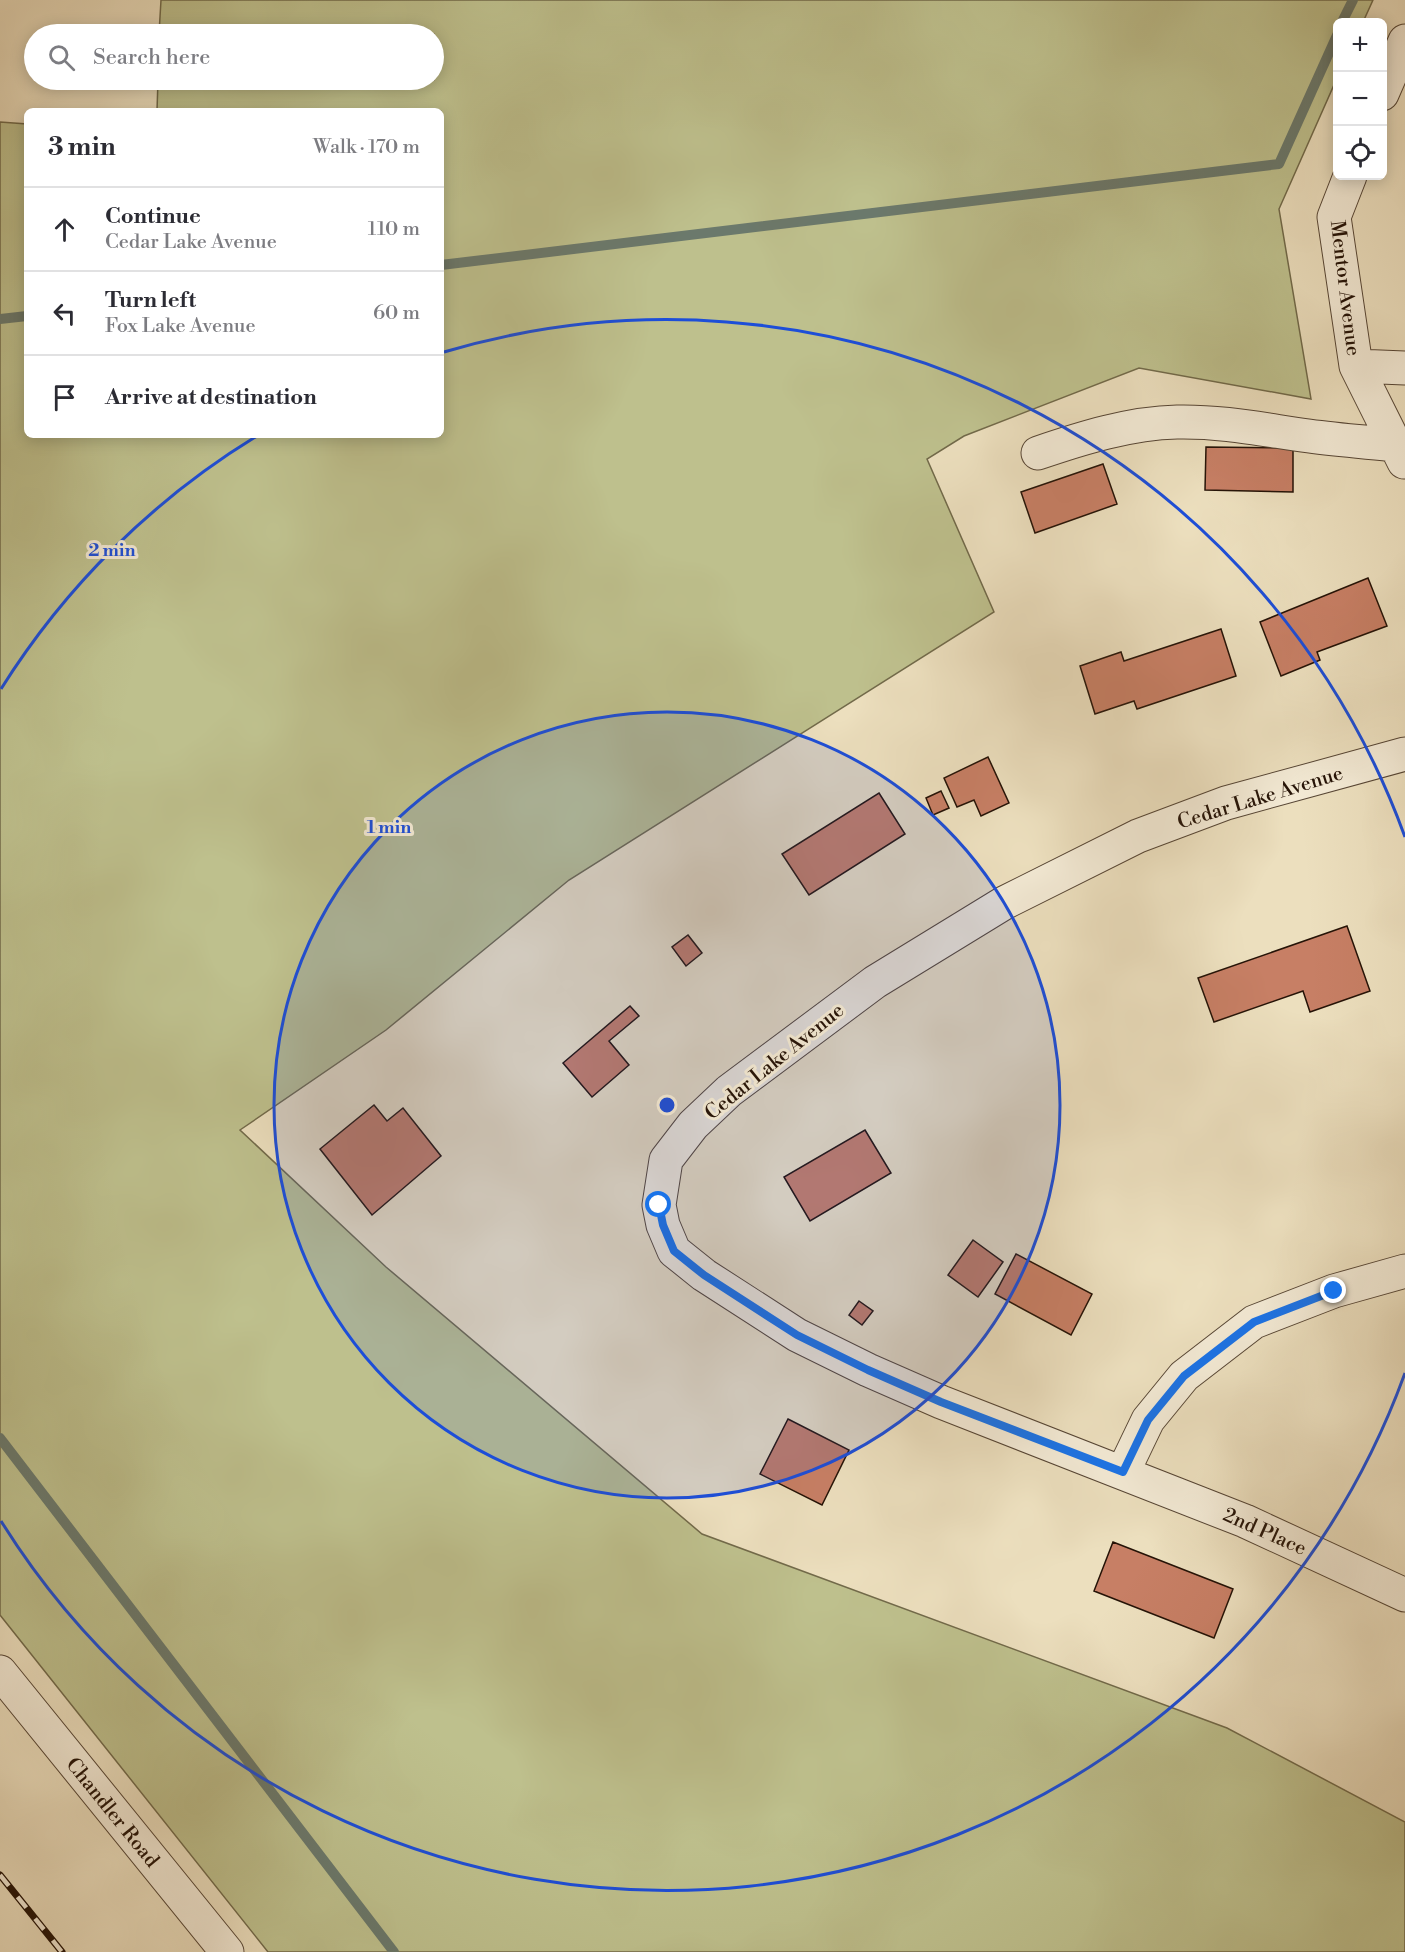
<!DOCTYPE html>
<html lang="en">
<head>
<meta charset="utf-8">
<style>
	:root { --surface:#fff; --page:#f2f2f3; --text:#2b2b33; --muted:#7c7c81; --line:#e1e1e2 }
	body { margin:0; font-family:"Libre Bodoni",serif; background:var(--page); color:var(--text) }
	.controls { position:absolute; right:18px; top:18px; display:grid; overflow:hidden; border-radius:9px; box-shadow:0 3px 15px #0003 }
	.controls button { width:54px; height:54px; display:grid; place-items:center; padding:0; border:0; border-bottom:2px solid var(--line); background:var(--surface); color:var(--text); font:30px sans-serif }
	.stop { position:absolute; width:18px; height:18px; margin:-14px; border:4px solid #1a73e8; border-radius:50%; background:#fff }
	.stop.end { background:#1a73e8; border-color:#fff; box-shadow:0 2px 6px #0008 }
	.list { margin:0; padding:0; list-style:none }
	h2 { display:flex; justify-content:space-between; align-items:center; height:78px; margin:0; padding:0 24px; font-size:26px }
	h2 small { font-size:20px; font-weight:400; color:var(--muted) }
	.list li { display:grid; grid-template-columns:39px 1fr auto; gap:18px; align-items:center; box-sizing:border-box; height:84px; padding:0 24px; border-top:2px solid var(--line) }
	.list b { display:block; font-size:22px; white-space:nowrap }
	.list p { margin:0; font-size:20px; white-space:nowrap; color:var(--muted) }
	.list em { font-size:20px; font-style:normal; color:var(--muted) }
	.icon { flex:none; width:33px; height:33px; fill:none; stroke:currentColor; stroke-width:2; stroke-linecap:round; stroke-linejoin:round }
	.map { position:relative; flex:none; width:1405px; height:1952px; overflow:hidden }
	.search { position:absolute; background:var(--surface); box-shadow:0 3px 15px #0003; left:24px; top:24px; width:420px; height:66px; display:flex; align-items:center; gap:15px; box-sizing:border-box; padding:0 21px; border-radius:33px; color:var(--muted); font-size:22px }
	.panel { position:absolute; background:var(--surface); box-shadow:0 3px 15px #0003; left:24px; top:108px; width:420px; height:330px; border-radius:9px }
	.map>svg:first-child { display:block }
	.green { fill:#bec08d; stroke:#726a4a; stroke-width:1.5 }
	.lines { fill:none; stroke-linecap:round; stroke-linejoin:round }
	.stream { stroke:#6b796c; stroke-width:10 }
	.building { fill:#c77f65; stroke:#251307; stroke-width:1.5 }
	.minor-casing { stroke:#574635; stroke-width:35 }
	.minor { stroke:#f3ead5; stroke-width:33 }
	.rail-casing { stroke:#251307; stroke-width:7 }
	.rail { stroke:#f3ead5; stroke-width:4.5; stroke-dasharray:14; stroke-linecap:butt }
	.route { stroke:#1a73e8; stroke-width:8 }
	.ring { fill:none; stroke:#1d4ed8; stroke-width:3 }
	.labels { text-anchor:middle; stroke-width:6; stroke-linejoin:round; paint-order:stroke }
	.street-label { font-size:20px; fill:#251307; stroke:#f3ead5 }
	.centre { fill:#1d4ed8; stroke:#f3ead5; stroke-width:3 }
	.ring-label { font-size:18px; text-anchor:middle; font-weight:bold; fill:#1d4ed8; stroke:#f3ead5; stroke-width:6; stroke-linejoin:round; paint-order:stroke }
</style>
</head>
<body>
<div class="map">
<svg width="1405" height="1952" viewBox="0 0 1405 1952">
	<rect width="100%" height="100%" fill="#ecdfbe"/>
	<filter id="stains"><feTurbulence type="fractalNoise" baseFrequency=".00333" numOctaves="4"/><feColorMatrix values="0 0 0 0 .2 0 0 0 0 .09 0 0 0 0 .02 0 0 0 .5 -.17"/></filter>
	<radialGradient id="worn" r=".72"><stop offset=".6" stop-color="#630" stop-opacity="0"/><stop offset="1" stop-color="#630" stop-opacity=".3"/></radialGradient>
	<path class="green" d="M161 0H1373L1363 22H1338L1337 78 1279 209 1311 399 1139 368 964 436 927 459 994 612 569 880 386 1030 240 1130 386 1267 702 1534 1227 1728 1405 1822V1952H268L0 1615V122L27 124V435H441V111H157L158 80H434V34H159Z"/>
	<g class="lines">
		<path class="stream" d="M1342 22 1353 0
			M441 265 1279 164 1338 33
			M0 319 27 316
			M0 1438 394 1952"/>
	</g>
	<path class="building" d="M1206 447 1293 448V492L1205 490Z
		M1103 464 1117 504 1035 533 1021 492Z
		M1368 578 1387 626 1317 652 1320 660 1281 676 1260 622Z
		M1221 629 1236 676 1137 709 1134 701 1095 714 1080 666 1121 652 1124 661Z
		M988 757 1009 803 981 816 974 800 957 807 944 778Z
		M941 791 949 808 933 815 926 798Z
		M879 793 905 834 809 895 782 854Z
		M1347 926 1370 991 1310 1012 1303 991 1214 1022 1198 978Z
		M688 935 702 953 686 966 672 947Z
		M630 1006 639 1016 609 1041 629 1065 592 1097 563 1063Z
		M374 1105 387 1121 403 1108 441 1156 372 1215 320 1149Z
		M865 1130 891 1173 810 1221 784 1177Z
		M973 1240 1003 1262 978 1297 948 1275Z
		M1016 1254 1092 1294 1071 1335 995 1294Z
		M859 1301 873 1311 862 1325 849 1315Z
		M788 1419 849 1450 822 1505 760 1474Z
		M1113 1542 1233 1589 1214 1638 1094 1591Z"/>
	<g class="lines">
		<defs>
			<path id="minor" d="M1382 94 1405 41
				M1350 176 1334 217 1356 366 1404 462
				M1356 366 1405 368
				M1038 453C1082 438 1130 423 1177 422 1222 421 1265 430 1309 436 1338 440 1367 442 1396 445
				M1405 754 1226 803 1138 836 1004 903 875 982 729 1091 693 1125 666 1160 659 1205 663 1225 674 1251 704 1275 797 1335 868 1370 941 1402 1245 1521 1405 1595
				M1123 1472 1148 1420 1184 1376 1254 1322 1334 1291 1405 1271
				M0 1672 227 1952"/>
		</defs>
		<use href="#minor" class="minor-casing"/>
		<use href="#minor" class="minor"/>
		<defs>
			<path id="rail" d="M0 1875 62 1952"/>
		</defs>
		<use href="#rail" class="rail-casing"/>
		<use href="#rail" class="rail"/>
	</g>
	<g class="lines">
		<path class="route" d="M659 1205 663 1225 674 1251 704 1275 797 1335 868 1370 941 1402 1123 1472 1148 1420 1184 1376 1254 1322 1334 1291"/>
	</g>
	<circle cx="667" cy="1105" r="393" fill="#1d4ed8" fill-opacity=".12"/>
	<g class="ring">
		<circle cx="667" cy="1105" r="393"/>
		<path d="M1405 1373A785 785 0 0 1 1 1521M1 689A785 785 0 0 1 257 436M444 352A785 785 0 0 1 1405 837"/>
	</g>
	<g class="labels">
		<g class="street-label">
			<text transform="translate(1346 288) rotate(83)" y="7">Mentor Avenue</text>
			<text transform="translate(1260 797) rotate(-17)" y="7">Cedar Lake Avenue</text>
			<text transform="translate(774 1061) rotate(-39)" y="7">Cedar Lake Avenue</text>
			<text transform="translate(1265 1531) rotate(24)" y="7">2nd Place</text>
			<text transform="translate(113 1812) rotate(51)" y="7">Chandler Road</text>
		</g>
	</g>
	<circle cx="667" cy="1105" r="9" class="centre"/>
	<g class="ring-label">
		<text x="112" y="556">2 min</text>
		<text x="389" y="833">1 min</text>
	</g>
	<rect width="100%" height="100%" filter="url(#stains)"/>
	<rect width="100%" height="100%" fill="url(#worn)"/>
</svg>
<div class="controls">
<button>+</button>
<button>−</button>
<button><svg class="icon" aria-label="locate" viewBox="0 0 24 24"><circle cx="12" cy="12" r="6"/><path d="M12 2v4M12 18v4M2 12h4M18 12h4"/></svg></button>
</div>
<div class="stop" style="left:659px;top:1205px"></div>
<div class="stop end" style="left:1334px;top:1291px"></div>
<div class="search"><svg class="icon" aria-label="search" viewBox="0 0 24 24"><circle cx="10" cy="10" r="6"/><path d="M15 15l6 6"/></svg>Search here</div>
<section class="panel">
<h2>3 min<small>Walk · 170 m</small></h2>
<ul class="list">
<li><svg class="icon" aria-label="ahead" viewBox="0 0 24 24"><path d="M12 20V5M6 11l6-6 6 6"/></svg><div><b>Continue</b><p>Cedar Lake Avenue</p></div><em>110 m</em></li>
<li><svg class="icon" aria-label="left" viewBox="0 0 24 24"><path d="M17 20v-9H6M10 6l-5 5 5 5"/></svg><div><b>Turn left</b><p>Fox Lake Avenue</p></div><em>60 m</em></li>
<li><svg class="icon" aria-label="arrive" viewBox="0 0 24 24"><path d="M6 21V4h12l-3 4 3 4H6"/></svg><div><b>Arrive at destination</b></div></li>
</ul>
</section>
</div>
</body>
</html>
